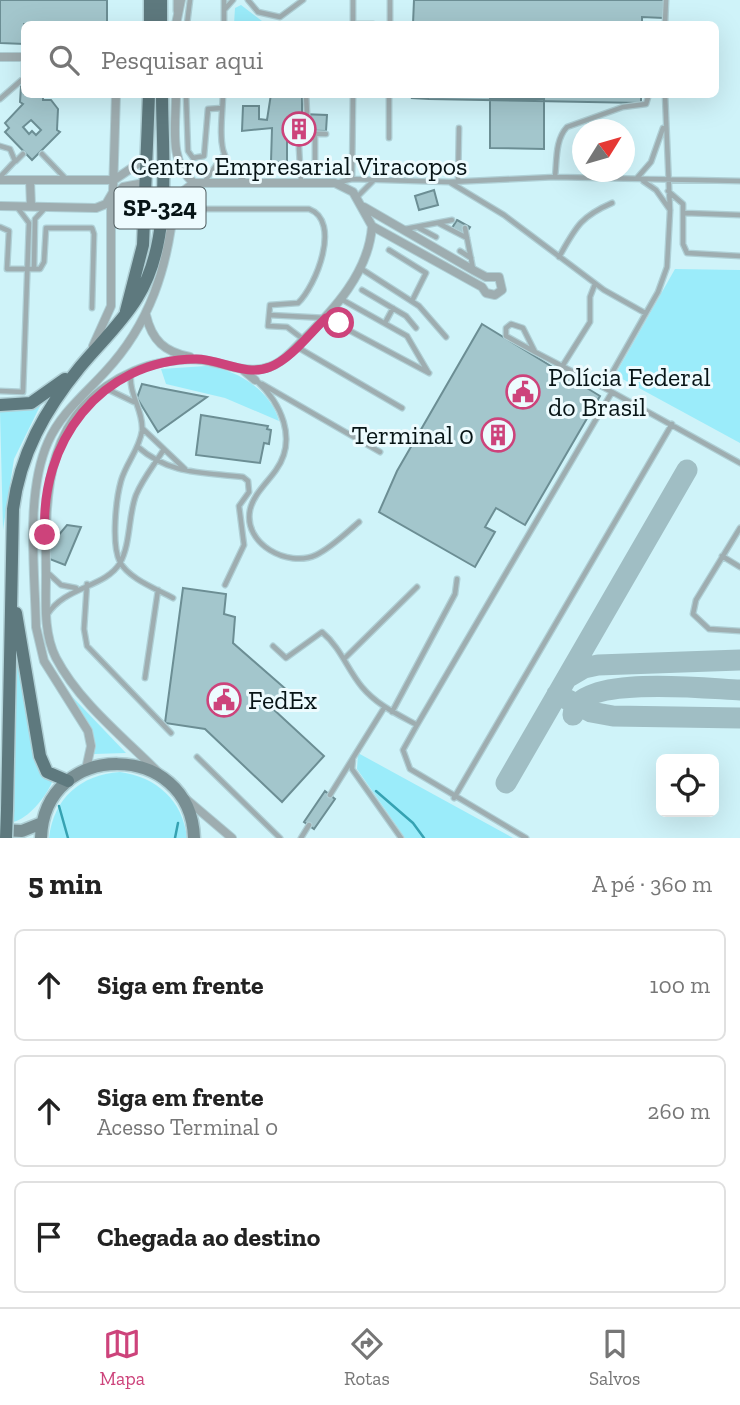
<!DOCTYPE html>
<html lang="pt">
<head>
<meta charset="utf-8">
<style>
	:root { --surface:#fff; --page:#f2f2f2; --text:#222; --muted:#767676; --line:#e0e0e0; --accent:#cd437b }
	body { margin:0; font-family:"Zilla Slab",serif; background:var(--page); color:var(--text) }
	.controls { position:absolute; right:21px; bottom:21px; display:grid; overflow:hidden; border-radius:10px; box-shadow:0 7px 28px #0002 }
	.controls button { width:63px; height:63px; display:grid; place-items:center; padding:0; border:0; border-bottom:2px solid var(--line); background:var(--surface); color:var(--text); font:35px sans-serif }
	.compass { position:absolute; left:572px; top:119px; width:63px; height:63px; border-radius:50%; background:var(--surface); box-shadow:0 7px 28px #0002; rotate:53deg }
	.stop { position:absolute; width:21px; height:21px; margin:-16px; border:5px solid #cd437b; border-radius:50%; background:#fff }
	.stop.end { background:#cd437b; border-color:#fff; box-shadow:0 2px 7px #0008 }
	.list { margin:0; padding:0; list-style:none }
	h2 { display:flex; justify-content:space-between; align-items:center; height:91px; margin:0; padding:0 28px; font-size:30px }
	h2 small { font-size:23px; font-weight:400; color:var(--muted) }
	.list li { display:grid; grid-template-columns:46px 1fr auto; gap:21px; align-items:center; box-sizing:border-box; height:112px; margin:0 14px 14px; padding:0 14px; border:2px solid var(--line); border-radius:10px }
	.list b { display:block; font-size:26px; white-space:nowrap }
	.list p { margin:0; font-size:23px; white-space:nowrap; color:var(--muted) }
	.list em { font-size:23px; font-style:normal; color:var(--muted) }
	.icon { flex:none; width:38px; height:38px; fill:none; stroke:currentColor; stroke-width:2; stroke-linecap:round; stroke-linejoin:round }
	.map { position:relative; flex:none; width:740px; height:838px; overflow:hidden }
	.search { position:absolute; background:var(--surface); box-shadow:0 7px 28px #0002; left:21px; right:21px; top:21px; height:77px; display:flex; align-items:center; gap:18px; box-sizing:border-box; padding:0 24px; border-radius:10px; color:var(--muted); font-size:26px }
	.sheet { height:469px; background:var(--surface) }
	nav { display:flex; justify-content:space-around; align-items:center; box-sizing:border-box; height:98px; border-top:2px solid var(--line); background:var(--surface); font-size:19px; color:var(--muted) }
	nav a { display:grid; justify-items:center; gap:4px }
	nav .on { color:var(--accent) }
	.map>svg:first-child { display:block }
	.green { fill:#9becfa }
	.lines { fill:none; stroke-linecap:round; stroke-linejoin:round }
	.stream { stroke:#36a2b2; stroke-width:2.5 }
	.taxiway { stroke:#a0bec4; stroke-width:21 }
	.building { fill:#a3c6cc; stroke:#6c8e94; stroke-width:2; fill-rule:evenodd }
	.lane-casing { stroke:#afcfd5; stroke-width:7 }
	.street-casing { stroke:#afcfd5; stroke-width:10 }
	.secondary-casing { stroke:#afcfd5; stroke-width:15 }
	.primary-casing { stroke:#afcfd5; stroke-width:15 }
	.lane { stroke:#9eadb0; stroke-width:4.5 }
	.street { stroke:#9eadb0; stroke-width:8 }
	.secondary { stroke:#798f93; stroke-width:12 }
	.primary { stroke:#5e797e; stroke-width:12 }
	.primary-bridge-casing { stroke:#afcfd5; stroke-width:15; stroke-linecap:butt }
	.primary-bridge { stroke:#5e797e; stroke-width:12 }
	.route { stroke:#cd437b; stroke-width:9 }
	.labels { text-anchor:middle; stroke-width:6; stroke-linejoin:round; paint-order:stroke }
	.shield { fill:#edfbfe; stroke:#4c595c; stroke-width:2 }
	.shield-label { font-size:24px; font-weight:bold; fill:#071416 }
	.poi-label { font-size:26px; fill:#071416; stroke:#edfbfe; text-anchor:start }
</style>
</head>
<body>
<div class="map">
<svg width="740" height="838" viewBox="0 0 740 838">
	<rect width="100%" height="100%" fill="#cff3f9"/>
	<path class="green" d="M241 5 262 21V24H234L235 8Z
		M675 269 740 270V443L615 375Z
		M206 366C236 369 271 390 279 421L225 398 166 384 161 369Z
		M42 402 14 459 3 530 0 410H24Z
		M11 649H15L17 654 35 761 40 772 52 782C46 797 28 819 13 822Z
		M61 685 126 753 94 754 92 729Z
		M358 753 513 838H405L357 769Z
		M120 772C156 777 183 800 187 838H49C54 798 80 775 120 772Z"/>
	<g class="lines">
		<path class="stream" d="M376 791 413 823 424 838
			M59 806 68 838
			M175 838 178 823"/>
		<path class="taxiway" d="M567 678 584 668 598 665 740 660
			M557 694 591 712 613 716 740 718
			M573 715C576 673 709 689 740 690
			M506 783 687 470"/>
	</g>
	<path class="building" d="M0 0H107V24H24V44L0 43Z
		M414 0H664L663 18 642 17V24H413Z
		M21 86H24V94H43V100H51L58 109 57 130 60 132 32 160 5 132 9 128 5 123 23 104 20 102ZM31 120 41 130 36 135 32 131 29 134 23 127Z
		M271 94H302V114L327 115 326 131 287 130V163L271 162 272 128 242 131 243 106H259V119L267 120Z
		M413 94H641V103L429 99 412 98Z
		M490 99H544V149L490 148Z
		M434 190 438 205 419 210 415 196Z
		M457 220 470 227 465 235 452 228Z
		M482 324 600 396 525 525 496 508 485 527 495 532 475 567 379 512 397 471Z
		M142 384 160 388 207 397 158 432 137 398Z
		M201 415 268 426 267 429 271 430 269 444 264 443 260 463 196 455Z
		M67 525 81 527 65 565 47 558 50 551 47 549Z
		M183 588 226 594 224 614 235 617 233 643 288 691 272 708 324 756 282 802 205 729 165 723Z
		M325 791 335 799 314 829 304 822Z"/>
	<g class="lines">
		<defs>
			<path id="lane" d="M248 0 258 12 280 17 303 0
				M353 0V24
				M225 9 233 0
				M176 11V0
				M187 24 190 0
				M224 24V0
				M353 24H373
				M390 24V0
				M665 24 666 0
				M186 94 188 151 193 158 204 156 208 109 222 108
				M223 94C222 132 213 157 246 182
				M306 94 307 114
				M0 99 24 78V58
				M292 133 326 134
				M315 134V162
				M389 138V94
				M0 146 10 149 15 161 0 177
				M299 148 301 183
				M42 154 66 179
				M16 161 23 154
				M555 177C557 160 555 140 567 127L623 107 646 104 649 94
				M637 178 651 162 663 128
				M352 179 353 94
				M205 181 222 157
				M458 181 459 128
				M643 181 656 190 670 210
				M336 183 352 179 449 182 555 177 740 181
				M451 183 504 215 604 290 645 313
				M668 191 683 204V244L687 253 740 256
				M357 197 373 181
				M193 209H309C342 221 316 286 298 303L270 305 268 326 287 327 303 339
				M685 213 740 215
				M438 223 467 238
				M0 227 9 231 7 269H40L44 262 46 228H92L94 234 92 308
				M419 228 436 237
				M465 228 473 269
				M405 229 452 220
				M389 250 426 273 412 301
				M460 251 471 258
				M559 257C576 227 580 217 612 203
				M360 268 419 306 446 337
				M34 269 35 219 45 208
				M362 290 406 316 416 328
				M341 299 407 336 428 372
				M269 315 326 318 429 373
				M385 323 393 308
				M511 324 523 328 535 352 506 336V328Z
				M297 347 402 408
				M535 352 612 392
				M563 365 590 322V297L595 284
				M131 373C128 394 144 411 142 431 139 450 126 463 121 481 116 499 111 545 120 562 129 579 157 589 173 598
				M256 380C281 403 298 439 276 470 267 483 253 495 250 510 243 544 288 568 316 555 331 548 346 533 359 522
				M262 384 380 452
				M604 387 658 292 667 267 670 211 665 94
				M107 389 134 402
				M0 391 23 392 29 223 17 207
				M143 429 185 469
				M138 447C170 475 203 472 243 477L248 481 249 492 239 506 244 545 225 585
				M740 528 696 600 693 614 709 629 740 631
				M722 556 740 567
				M48 573 61 585 76 588
				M87 584 84 629 87 646 171 733
				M47 615C65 586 105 588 120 563 131 543 128 516 136 495 143 478 155 464 164 449
				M273 646 286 658 322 632C341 648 347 669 362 687 377 705 397 714 417 725L403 750 410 769 526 838
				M345 658 417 587
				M145 678 158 590
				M392 712 455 594 457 579
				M417 725 612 392 740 463
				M197 757 280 838
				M353 758 352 769 401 838
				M330 795 384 708
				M454 798 672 424
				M301 838 309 825"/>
			<path id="street" d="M176 24 181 0
				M0 57H24
				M176 94C176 125 168 162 194 183
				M0 180H114L145 159
				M30 180 31 206
				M0 206 96 208 106 204 113 192 116 94
				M364 207 473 270 486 277H499L502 290 495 295 486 293 482 287 372 226
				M146 315C152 341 165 352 190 357
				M93 346 111 306V199L123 187 144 183
				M243 370 255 380
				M86 769 91 746 88 731 44 661 36 627C35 571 25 494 48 442 61 413 84 395 105 372 150 324 168 267 174 203L178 195 194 183
				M158 772C123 737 79 702 56 658 43 633 46 601 46 574 45 492 44 410 134 371 152 363 183 357 202 360 223 363 248 375 269 367 282 363 293 350 302 341 334 310 369 272 372 226L353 192 335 183H194
				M186 799 232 838"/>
			<path id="secondary" d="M0 830 22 831 42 823
				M41 838C44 739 191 740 194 838"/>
			<path id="primary" d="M161 0V24
				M150 24V0
				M126 311 143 245 149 94
				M0 405 31 403 65 379
				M16 613 40 756 47 772 68 781
				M7 810 13 509C20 454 45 410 80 367 99 344 121 324 137 298 173 241 162 158 162 94"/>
		</defs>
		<use href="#lane" class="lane-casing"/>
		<use href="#street" class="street-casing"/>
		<use href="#secondary" class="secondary-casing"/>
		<use href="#primary" class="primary-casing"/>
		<use href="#lane" class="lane"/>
		<use href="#street" class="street"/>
		<use href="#secondary" class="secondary"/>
		<use href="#primary" class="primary"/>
		<defs>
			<path id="primary-bridge" d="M6 838 7 810"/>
		</defs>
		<use href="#primary-bridge" class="primary-bridge-casing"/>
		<use href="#primary-bridge" class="primary-bridge"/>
	</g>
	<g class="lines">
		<path class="route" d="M45 535C39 443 100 360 196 359 221 359 246 377 270 367 291 359 310 333 326 318L339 323"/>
	</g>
	<defs>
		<symbol id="building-ring" viewBox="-11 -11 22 22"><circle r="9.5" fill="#edfbfe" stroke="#cd437b" stroke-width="1.5"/><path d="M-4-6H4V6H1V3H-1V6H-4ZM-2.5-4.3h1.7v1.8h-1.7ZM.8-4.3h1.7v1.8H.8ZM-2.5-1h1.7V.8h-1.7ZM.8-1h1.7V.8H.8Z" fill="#cd437b"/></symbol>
		<symbol id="civic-ring" viewBox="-11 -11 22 22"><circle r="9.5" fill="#edfbfe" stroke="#cd437b" stroke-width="1.5"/><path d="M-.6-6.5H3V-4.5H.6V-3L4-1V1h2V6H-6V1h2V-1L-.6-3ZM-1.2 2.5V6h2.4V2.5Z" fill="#cd437b"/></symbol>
	</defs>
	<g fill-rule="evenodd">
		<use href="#building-ring" x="280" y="110" width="38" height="38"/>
		<use href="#civic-ring" x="504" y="373" width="38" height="38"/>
		<use href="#building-ring" x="479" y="416" width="38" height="38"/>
		<use href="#civic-ring" x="205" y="681" width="38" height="38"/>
	</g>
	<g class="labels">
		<rect class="shield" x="114.5" y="187.5" width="91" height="41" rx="5"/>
		<g class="shield-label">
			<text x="160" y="216">SP-324</text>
		</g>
		<g class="poi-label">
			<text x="299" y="175" text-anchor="middle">Centro Empresarial Viracopos</text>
			<text x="548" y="386">Polícia Federal<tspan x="548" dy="30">do Brasil</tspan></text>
			<text x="474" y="444" text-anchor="end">Terminal 0</text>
			<text x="248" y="709">FedEx</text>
		</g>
	</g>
</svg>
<div class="controls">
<button><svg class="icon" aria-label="locate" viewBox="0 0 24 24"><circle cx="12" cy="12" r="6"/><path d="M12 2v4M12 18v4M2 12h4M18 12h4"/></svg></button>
</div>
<svg class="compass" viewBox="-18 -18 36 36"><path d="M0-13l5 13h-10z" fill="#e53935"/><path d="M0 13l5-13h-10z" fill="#767676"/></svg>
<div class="stop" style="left:339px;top:323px"></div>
<div class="stop end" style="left:45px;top:535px"></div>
<div class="search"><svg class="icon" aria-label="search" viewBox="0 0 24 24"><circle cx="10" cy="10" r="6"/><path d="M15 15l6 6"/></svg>Pesquisar aqui</div>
</div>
<section class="sheet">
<h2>5 min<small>A pé · 360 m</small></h2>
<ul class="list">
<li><svg class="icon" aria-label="ahead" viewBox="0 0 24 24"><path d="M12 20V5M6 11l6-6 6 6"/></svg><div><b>Siga em frente</b></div><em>100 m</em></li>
<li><svg class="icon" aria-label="ahead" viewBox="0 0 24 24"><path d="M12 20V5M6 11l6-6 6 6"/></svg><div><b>Siga em frente</b><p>Acesso Terminal 0</p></div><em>260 m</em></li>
<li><svg class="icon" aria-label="arrive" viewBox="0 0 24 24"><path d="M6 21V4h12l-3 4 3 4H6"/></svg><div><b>Chegada ao destino</b></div></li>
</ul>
</section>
<nav>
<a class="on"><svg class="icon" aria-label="map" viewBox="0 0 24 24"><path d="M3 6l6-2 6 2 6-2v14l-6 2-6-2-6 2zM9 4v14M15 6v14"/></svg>Mapa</a>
<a><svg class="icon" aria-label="directions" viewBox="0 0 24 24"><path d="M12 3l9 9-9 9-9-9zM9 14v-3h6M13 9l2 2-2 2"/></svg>Rotas</a>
<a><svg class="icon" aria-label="saved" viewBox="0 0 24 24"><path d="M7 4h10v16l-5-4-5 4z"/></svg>Salvos</a>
</nav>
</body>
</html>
